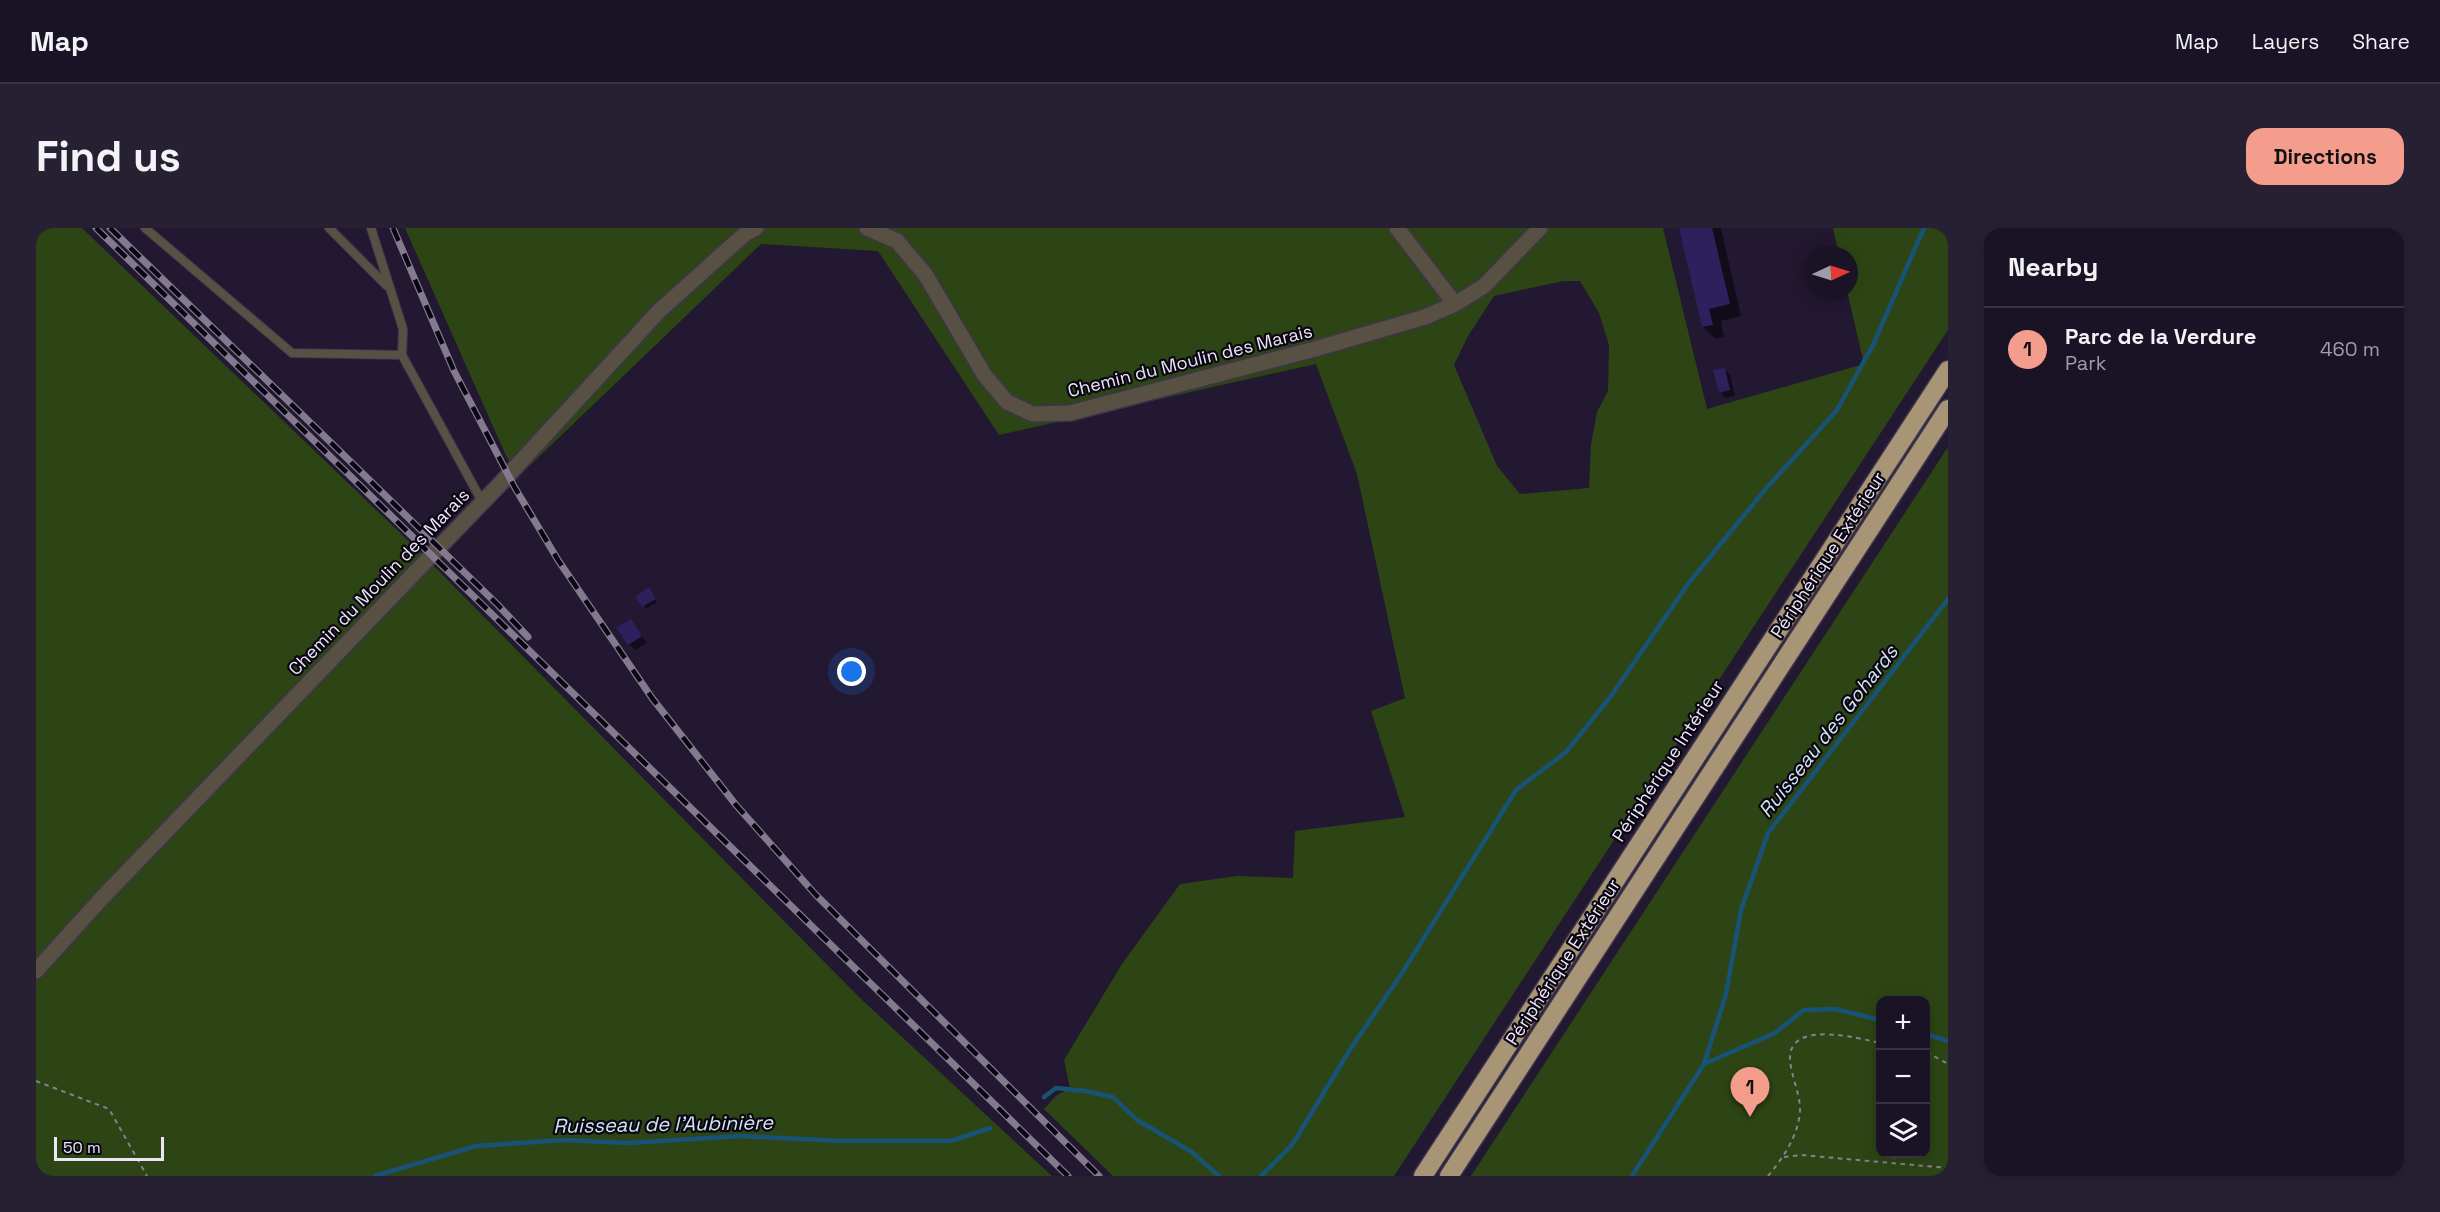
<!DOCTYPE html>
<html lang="en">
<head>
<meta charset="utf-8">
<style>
	:root { --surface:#1a1225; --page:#272032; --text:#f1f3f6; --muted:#9f9ea7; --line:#383242; --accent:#f49d8d }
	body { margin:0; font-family:"Space Grotesk",sans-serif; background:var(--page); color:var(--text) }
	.controls { position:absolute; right:18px; bottom:18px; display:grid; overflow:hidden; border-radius:12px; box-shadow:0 3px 15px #0003 }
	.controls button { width:54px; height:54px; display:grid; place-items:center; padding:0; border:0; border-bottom:2px solid var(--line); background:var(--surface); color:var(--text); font:30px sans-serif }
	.compass { position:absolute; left:1768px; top:18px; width:54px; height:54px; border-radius:50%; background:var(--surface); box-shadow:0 3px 15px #0003; rotate:86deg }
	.scale { position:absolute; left:18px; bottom:15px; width:110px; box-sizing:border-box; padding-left:6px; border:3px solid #ece6f8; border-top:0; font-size:16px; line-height:21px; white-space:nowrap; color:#ece6f8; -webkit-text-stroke:4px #0a0611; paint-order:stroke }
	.you { position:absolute; left:816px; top:444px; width:21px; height:21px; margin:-15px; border:4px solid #fff; border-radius:50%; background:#1a73e8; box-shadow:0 0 0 9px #1a73e833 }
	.badge { display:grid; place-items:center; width:39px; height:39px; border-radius:50%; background:var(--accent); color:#111; font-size:20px; font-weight:700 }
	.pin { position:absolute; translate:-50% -50px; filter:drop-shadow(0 2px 3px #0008) }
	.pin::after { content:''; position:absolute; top:32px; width:21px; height:18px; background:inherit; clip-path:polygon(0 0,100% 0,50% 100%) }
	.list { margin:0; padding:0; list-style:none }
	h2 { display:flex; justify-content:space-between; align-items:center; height:78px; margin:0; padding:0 24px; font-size:26px }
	h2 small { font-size:20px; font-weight:400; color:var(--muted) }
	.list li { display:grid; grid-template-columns:39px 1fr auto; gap:18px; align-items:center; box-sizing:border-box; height:84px; padding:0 24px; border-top:2px solid var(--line) }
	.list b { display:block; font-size:22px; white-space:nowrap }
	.list p { margin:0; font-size:20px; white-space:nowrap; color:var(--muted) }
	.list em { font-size:20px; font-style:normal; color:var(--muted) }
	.icon { flex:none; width:33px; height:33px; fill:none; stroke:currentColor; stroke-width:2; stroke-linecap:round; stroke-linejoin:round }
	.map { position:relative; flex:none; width:1912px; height:948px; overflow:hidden; border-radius:18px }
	header { display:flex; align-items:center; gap:36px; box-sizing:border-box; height:84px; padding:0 30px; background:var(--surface); border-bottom:2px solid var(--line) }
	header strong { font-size:28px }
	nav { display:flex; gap:33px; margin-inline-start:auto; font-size:21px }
	.intro { display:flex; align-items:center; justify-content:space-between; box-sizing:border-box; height:144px; padding:0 36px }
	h1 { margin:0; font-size:42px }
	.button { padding:15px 27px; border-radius:18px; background:var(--accent); color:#111; font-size:21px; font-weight:700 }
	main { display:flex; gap:36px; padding:0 36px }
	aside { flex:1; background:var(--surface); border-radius:18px; box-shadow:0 3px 15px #0003 }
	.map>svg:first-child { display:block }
	.green { fill:#2d4515; fill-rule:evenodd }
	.shadow { fill:#0007 }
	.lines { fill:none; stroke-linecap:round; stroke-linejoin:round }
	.stream { stroke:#185377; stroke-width:4.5 }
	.building { fill:#2d205d }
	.lane-casing { stroke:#3e354d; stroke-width:10 }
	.street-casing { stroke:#3e354d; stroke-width:18 }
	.highway-casing { stroke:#3e354d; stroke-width:21 }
	.path { stroke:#877f94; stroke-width:2; stroke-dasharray:4.5 4.5; stroke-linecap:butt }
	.lane { stroke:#585043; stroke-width:8 }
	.street { stroke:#585043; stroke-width:15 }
	.highway { stroke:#a89576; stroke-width:18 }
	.rail-casing { stroke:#837a90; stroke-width:7 }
	.rail { stroke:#0a0611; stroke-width:4.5; stroke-dasharray:14; stroke-linecap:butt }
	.labels { text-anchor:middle; stroke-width:4.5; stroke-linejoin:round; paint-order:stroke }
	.street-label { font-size:18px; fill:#ece6f8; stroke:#0a0611 }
	.water-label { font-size:20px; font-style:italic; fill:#d2e4f2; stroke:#0a0611 }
</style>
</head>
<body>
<header>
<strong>Map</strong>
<nav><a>Map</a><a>Layers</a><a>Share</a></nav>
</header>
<div class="intro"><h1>Find us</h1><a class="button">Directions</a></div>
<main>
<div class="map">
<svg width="1912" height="948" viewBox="0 0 1912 948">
	<rect width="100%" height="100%" fill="#221831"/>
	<path class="green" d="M0 0H46L383 323 824 770 1016 948H0Z
		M369 0H1627L1671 181 1828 136 1811 63 1813 27H1803L1797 0H1912V102L1358 948H1077L1008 881 1020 868 1034 860 1028 832 1086 736 1144 656 1201 648 1257 650 1259 603 1369 589 1335 483 1369 470 1321 246 1280 136 963 207 842 23 725 16 485 246 471 230ZM1527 53H1544L1563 85 1573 117 1572 163 1561 184 1555 217 1553 260 1484 266 1461 238 1418 137 1432 108 1458 68Z
		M1912 219V948H1435ZM1844 772H1890V926H1844Z"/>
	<path class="shadow" d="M1644 0H1685L1705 88 1685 93 1688 109 1679 111 1667 99Z
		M1688 141 1694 147 1699 168 1690 170 1684 164Z
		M615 364 621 374 610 381 601 369Z
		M594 392 611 415 599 422 593 416Z"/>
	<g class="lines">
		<path class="stream" d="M1890 806 1912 813
			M1668 836 1690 766 1705 682 1732 605 1912 371
			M1008 869 1020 860 1049 863 1077 869 1101 892 1156 924 1183 948
			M339 948 440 918 527 912 592 915 705 908 806 913H915L954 900
			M1225 948 1256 917 1315 820 1366 745 1480 562 1530 524 1575 468 1652 356 1727 264 1801 182 1837 117 1888 0
			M1596 948 1668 836 1739 805 1768 782 1799 781 1844 792"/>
	</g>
	<path class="building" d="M1643 0H1676L1694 76 1673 81 1677 97 1666 99Z
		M1689 140 1694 162 1683 165 1677 142Z
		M613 359 620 371 606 379 599 369Z
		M595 391 606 408 592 417 580 400Z"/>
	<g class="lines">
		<defs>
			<path id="lane" d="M109 0 256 125 366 127
				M293 0 351 58
				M335 0 367 101 366 127 443 268 448 273"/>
			<path id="street" d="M831 0 861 13 889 46 949 148 971 174 997 186 1034 185 1279 121 1389 89 1419 76 1448 58 1504 0
				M1361 0 1419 76
				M0 743 65 671 465 255 623 83 710 5 720 0"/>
			<path id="highway" d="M1387 948 1912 142
				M1413 948 1912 181"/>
		</defs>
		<use href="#lane" class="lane-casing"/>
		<use href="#street" class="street-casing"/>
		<use href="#highway" class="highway-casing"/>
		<path class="path" d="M1842 815 1844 835
			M1890 826H1894L1912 836
			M0 853 73 881 111 948
			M1858 926 1859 935
			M1748 929 1765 927 1912 940
			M1732 948C1747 930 1763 907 1764 882 1764 864 1753 843 1754 827 1758 793 1822 810 1844 815"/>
		<use href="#lane" class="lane"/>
		<use href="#street" class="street"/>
		<use href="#highway" class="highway"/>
		<defs>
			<path id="rail" d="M60 0 1032 948
				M74 0 462 377 492 409
				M357 0 418 143 479 260 522 332 616 470 700 577 780 667 1063 948"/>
		</defs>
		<use href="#rail" class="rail-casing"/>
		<use href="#rail" class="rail"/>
	</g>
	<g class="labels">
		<g class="street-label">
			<text transform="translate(1154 133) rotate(-14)" y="6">Chemin du Moulin des Marais</text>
			<text transform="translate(1792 327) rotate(-57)" y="6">Périphérique Extérieur</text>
			<text transform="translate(343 354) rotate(-46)" y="6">Chemin du Moulin des Marais</text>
			<text transform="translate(1632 533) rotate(-57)" y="6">Périphérique Intérieur</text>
			<text transform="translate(1527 734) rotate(-57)" y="6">Périphérique Extérieur</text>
		</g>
		<g class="water-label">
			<text transform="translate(1792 503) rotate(-52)" y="7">Ruisseau des Gohards</text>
			<text transform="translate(627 896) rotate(-1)" y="7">Ruisseau de l'Aubinière</text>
		</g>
	</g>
</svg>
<div class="controls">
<button>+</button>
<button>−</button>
<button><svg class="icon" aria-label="layers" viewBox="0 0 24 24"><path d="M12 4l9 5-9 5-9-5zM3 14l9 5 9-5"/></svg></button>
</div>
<svg class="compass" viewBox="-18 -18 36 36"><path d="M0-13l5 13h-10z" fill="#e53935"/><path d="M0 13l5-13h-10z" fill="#9f9ea7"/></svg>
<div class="scale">50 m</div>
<div class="you"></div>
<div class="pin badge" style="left:1714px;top:889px">1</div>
</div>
<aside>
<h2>Nearby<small></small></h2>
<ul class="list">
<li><span class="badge">1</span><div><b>Parc de la Verdure</b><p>Park</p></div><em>460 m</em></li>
</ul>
</aside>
</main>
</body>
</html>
